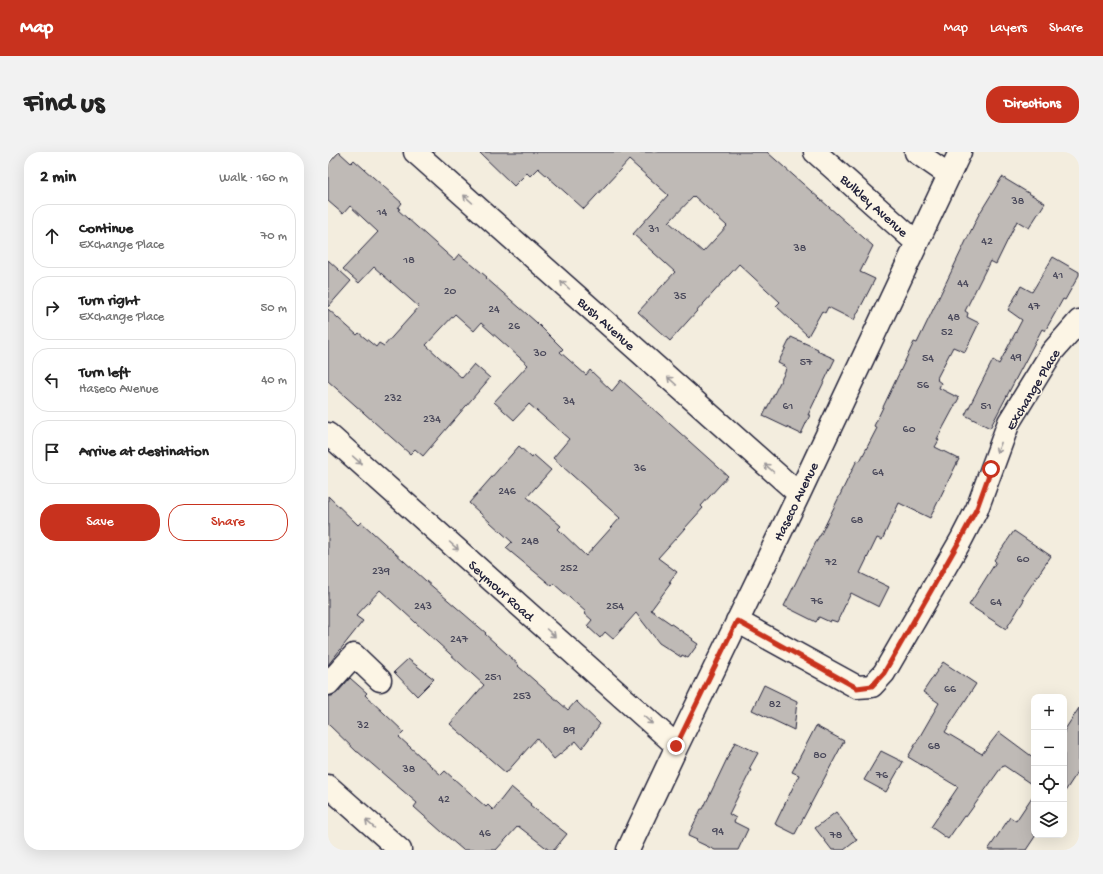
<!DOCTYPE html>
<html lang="en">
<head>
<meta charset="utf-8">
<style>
	:root { --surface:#fff; --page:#f2f2f2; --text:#222; --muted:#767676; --line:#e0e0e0; --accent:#c8321e }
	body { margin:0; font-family:"Gochi Hand",sans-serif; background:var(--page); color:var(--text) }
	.controls { position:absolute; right:12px; bottom:12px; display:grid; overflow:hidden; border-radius:8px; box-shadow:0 4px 16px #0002 }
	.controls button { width:36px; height:36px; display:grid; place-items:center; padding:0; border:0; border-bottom:1px solid var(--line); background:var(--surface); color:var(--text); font:20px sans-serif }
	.stop { position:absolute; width:12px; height:12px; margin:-9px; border:3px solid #c8321e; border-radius:50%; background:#fff }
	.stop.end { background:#c8321e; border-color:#fff; box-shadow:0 1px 4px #0008 }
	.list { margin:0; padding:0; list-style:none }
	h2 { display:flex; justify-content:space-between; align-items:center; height:52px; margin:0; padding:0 16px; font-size:17px }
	h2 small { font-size:13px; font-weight:400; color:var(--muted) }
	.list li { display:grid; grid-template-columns:26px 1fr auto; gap:12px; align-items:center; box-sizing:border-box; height:64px; margin:0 8px 8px; padding:0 8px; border:1px solid var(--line); border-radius:16px }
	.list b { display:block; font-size:15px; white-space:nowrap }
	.list p { margin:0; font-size:13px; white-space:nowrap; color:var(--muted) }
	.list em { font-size:13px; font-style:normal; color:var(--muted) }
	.actions { display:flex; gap:8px; padding:12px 16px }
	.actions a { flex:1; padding:9px 0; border:1px solid var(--accent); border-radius:16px; text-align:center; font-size:14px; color:var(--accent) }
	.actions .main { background:var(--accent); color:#fff }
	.icon { flex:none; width:22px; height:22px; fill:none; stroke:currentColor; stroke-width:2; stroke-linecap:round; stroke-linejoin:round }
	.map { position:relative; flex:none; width:751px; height:698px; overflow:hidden; border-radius:16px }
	header { display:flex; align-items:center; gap:24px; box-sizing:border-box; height:56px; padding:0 20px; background:var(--accent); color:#fff }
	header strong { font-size:19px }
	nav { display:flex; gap:22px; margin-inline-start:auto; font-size:14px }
	.intro { display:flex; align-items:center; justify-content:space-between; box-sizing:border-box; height:96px; padding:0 24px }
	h1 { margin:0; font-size:28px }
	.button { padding:10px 18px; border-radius:16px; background:var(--accent); color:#fff; font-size:14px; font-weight:700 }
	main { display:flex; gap:24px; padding:0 24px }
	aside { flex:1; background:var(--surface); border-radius:16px; box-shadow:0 4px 16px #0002 }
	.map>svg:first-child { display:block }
	.building { fill:#bfbab6; stroke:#22223b; fill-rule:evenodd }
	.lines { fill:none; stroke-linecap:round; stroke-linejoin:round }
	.minor-casing { stroke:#22223b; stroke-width:25 }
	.minor { stroke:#fcf5e5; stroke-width:22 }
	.oneway { stroke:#9a9698 }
	.route { stroke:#c8321e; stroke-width:5 }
	.labels { text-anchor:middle; stroke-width:3; stroke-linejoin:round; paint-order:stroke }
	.number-label { font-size:12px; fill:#49485a }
	.street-label { font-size:14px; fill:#22223b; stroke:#fcf5e5 }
</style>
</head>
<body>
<header>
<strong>Map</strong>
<nav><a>Map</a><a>Layers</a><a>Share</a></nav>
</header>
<div class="intro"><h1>Find us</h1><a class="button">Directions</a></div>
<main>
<aside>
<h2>2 min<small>Walk · 160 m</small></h2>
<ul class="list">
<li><svg class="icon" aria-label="ahead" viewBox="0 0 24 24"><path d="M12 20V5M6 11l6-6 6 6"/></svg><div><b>Continue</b><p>Exchange Place</p></div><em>70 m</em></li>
<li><svg class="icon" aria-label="right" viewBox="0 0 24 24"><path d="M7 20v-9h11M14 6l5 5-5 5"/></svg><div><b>Turn right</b><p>Exchange Place</p></div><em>50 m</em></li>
<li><svg class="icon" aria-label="left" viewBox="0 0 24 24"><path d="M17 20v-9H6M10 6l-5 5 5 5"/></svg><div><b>Turn left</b><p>Haseco Avenue</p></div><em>40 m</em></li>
<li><svg class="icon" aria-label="arrive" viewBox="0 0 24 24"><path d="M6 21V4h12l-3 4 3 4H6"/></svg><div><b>Arrive at destination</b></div></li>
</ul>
<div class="actions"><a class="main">Save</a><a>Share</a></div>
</aside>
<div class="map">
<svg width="751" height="698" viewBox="0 0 751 698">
	<rect width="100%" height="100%" fill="#f3edde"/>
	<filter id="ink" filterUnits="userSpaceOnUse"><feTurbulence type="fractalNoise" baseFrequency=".025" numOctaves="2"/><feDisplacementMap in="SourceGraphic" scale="8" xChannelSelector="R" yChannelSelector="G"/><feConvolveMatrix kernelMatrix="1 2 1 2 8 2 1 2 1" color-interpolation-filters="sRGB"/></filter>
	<g filter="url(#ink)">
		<path class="building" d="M11 0 23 11 26 8 74 51 70 56 72 57 70 58 126 108 131 102 159 125 158 126 208 170 235 197 232 200 258 223 262 218 284 239 293 228 400 324 373 354 375 356 330 406 349 420 341 430 343 431 323 458 365 487 364 488 370 492 360 506 354 503 353 505 331 491 308 461 285 487 277 480 272 486 259 474 264 468 256 461 258 460 226 432 224 434 178 396 184 390 141 351 191 294 204 306 206 303 223 318 199 345 233 374 230 377 258 404 292 366 225 306 241 287 201 252 186 268 166 250 200 213 153 171 146 179 127 162 98 193 134 226 146 212 162 226 95 304 87 297 82 302 0 229V157L29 183 31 181 48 195 51 191 56 194 91 155 46 115 31 131 15 117 50 80 22 54 15 62 0 49V12Z
			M151 0H439L545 94 532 120 547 127 526 168 500 155 497 161 494 159 480 184 448 154 452 150 411 112 342 189 310 160 347 120 305 82 340 43 301 8 256 57 210 16 202 24 199 21 186 34ZM366 44 399 74 375 100 341 70Z
			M674 25 717 51 701 76 689 69 668 112 662 109 637 159 640 161 639 165 651 171 637 200 625 195 609 226 610 227 609 228 613 231 611 236 631 246 609 287 611 288 607 295 631 307 602 366 571 351 554 388 549 386 532 421 561 435 551 455 523 441 509 470 503 468 502 470 491 465 488 470 456 454 491 384H492L529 308 532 309 549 276 546 274 586 190 589 191 650 64Z
			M725 105 751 120V123L737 148 735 147 717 179 714 177 662 276 637 263 665 208 671 212 694 168 680 158 693 134 704 140Z
			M0 108 23 129 0 155Z
			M463 185 490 197 489 199 507 207 480 263H482L473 282 435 264 457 220 458 215 450 211Z
			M0 344 30 373 33 370 98 429 158 481 157 482 191 513 190 514 240 558 248 549 272 572 254 596 248 589 226 607 209 586 178 621 122 572 156 533 52 438 28 464 35 469 0 513Z
			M686 379 723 404 694 447 696 448 678 477 641 453 668 410 666 408Z
			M80 507 106 527 89 544 66 520Z
			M615 510 648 532 617 580 654 602 671 580 706 606V634L675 613 638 665 636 664 620 687 603 675 630 635 580 605 611 551 595 540Z
			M22 526 39 541 37 543 76 580 71 585 113 623 117 619 158 655 160 653 165 658 183 635 203 652 202 653 239 682 226 698H221L190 674 168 698H135L114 680 86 655 89 651 30 600H29L0 572V544H4L9 541Z
			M436 533 469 549 466 578 424 558Z
			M751 556V618L736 641V579Z
			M488 574 516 589 467 682 447 672 471 623 464 620Z
			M407 590 430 601 421 617 423 618 401 662 408 666 406 670 420 677 410 698H387L368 689 369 688 360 684 373 657H375Z
			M553 599 575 610 558 640 536 628Z
			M706 642V683H708L698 698H660L682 665 688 669Z
			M508 660 529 688 516 698H504L487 676Z"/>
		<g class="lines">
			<defs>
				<path id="minor" d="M87 0 471 342
					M487 0 589 91
					M588 0 621 23
					M0 282 349 594
					M409 469 529 535 544 534 556 521 633 388 649 357 681 270 724 200 751 169
					M0 532 26 503 52 528
					M0 634 72 698
					M300 698 349 594 471 342 632 0"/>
			</defs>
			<use href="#minor" class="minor-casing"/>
			<use href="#minor" class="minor"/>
		</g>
		<defs><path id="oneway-shaft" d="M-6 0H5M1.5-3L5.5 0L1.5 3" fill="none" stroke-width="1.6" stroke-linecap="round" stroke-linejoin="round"/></defs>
		<g class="oneway">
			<use href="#oneway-shaft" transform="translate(140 47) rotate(-138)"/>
			<use href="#oneway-shaft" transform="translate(237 133) rotate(-138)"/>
			<use href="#oneway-shaft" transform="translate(344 229) rotate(-138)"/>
			<use href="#oneway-shaft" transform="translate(671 296) rotate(111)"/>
			<use href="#oneway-shaft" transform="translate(29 308) rotate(42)"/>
			<use href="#oneway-shaft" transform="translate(441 316) rotate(-138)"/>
			<use href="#oneway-shaft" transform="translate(126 394) rotate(42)"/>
			<use href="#oneway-shaft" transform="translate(223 481) rotate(42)"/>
			<use href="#oneway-shaft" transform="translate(320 568) rotate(42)"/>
			<use href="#oneway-shaft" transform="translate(42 672) rotate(-138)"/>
		</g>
	</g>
	<g class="lines" filter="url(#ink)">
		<path class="route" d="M348 594 409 469 529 536 544 534 556 521 632 388 649 356 663 317"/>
	</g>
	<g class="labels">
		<g class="number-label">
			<text x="690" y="52">38</text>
			<text x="54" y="63">14</text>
			<text x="326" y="80">31</text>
			<text x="659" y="92">42</text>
			<text x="472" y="99">38</text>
			<text x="81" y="111">18</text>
			<text x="730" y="126">41</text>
			<text x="635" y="134">44</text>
			<text x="122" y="142">20</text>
			<text x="352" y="147">35</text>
			<text x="706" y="157">47</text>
			<text x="166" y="160">24</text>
			<text x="626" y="168">48</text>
			<text x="186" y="177">26</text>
			<text x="619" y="183">52</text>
			<text x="212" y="204">30</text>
			<text x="688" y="208">49</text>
			<text x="600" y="209">54</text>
			<text x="478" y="213">57</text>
			<text x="595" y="236">56</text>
			<text x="65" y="249">232</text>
			<text x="241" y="252">34</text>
			<text x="460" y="257">61</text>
			<text x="658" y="257">51</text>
			<text x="104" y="270">234</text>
			<text x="581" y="280">60</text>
			<text x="312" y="319">36</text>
			<text x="550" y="323">64</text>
			<text x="179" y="342">246</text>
			<text x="529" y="371">68</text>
			<text x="202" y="392">248</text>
			<text x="695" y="410">60</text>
			<text x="503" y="413">72</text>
			<text x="241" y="419">252</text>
			<text x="53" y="422">239</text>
			<text x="489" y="452">76</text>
			<text x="668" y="453">64</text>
			<text x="95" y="457">243</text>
			<text x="287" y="457">254</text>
			<text x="131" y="490">247</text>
			<text x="165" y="528">251</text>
			<text x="622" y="540">66</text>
			<text x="194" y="547">253</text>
			<text x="447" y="555">82</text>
			<text x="35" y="576">32</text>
			<text x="241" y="581">89</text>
			<text x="606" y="597">68</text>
			<text x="492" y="606">80</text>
			<text x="81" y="620">38</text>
			<text x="554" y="626">76</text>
			<text x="116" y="650">42</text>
			<text x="390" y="682">94</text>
			<text x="157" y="684">46</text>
			<text x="508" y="686">78</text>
		</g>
		<g class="street-label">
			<text transform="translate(547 53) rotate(42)" y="5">Bulkley Avenue</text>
			<text transform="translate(279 171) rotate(42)" y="5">Bush Avenue</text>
			<text transform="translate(704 237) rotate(-59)" y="5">Exchange Place</text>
			<text transform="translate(467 349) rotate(-64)" y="5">Haseco Avenue</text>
			<text transform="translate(174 438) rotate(42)" y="5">Seymour Road</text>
		</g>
	</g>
</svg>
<div class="controls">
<button>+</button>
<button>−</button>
<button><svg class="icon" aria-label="locate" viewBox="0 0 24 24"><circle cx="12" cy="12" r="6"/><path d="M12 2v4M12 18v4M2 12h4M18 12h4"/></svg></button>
<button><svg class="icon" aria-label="layers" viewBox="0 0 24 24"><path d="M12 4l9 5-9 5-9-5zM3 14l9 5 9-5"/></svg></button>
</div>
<div class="stop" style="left:663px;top:317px"></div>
<div class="stop end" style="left:348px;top:594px"></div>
</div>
</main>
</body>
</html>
